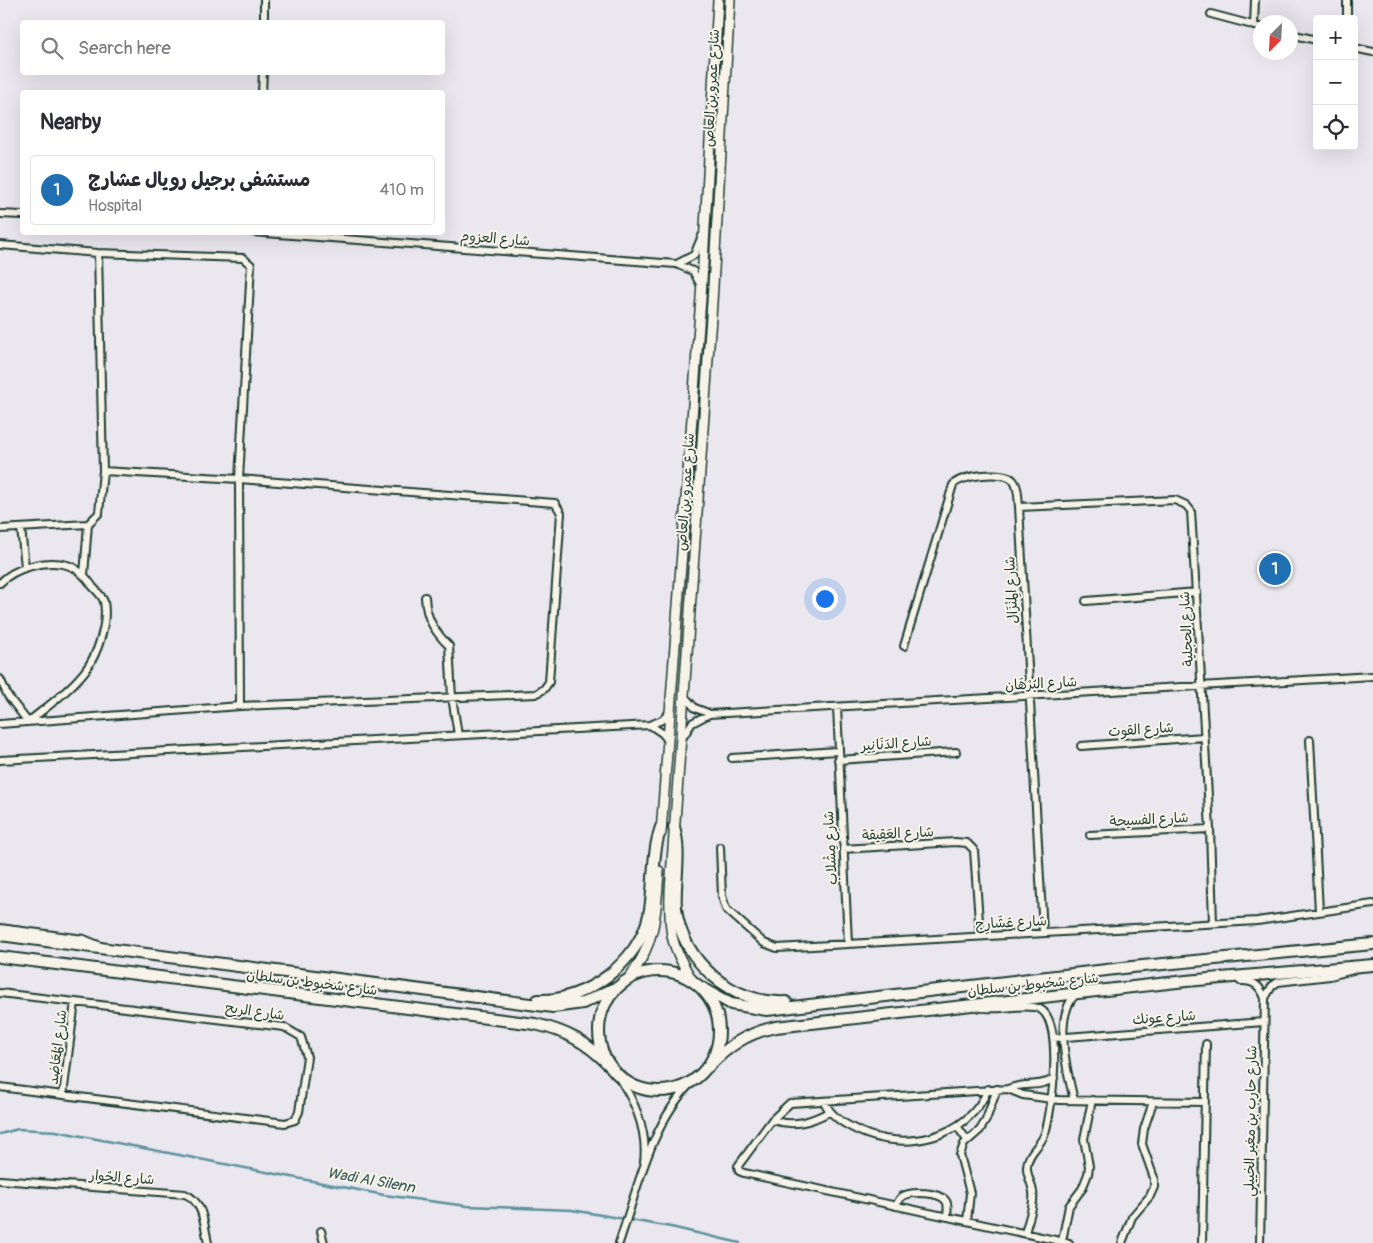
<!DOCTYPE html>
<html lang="en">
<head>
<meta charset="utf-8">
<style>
	:root { --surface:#fff; --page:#f7f7f7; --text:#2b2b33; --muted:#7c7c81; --line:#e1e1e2; --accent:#1f6fb2 }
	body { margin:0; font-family:Pangolin,"Playpen Sans Arabic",sans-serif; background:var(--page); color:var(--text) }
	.controls { position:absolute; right:15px; top:15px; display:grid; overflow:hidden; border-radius:5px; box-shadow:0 5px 20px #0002 }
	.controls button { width:45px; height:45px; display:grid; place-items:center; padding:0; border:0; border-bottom:1px solid var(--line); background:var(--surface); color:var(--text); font:25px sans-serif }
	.compass { position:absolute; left:1253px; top:15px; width:45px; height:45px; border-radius:50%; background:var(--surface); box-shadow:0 5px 20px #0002; rotate:204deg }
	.you { position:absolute; left:824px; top:598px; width:18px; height:18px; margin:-12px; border:4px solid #fff; border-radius:50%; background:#1a73e8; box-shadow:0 0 0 8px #1a73e833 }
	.badge { display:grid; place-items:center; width:32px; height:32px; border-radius:50%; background:var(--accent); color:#fff; font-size:16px; font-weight:700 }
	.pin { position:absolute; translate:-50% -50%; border:2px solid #fff; box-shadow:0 1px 5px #0006 }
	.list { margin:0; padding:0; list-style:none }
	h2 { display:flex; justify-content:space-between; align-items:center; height:65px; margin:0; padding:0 20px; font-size:21px }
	h2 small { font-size:16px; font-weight:400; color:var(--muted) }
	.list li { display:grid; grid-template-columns:32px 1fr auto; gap:15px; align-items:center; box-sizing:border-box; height:70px; margin:0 10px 10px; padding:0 10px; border:1px solid var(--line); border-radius:5px }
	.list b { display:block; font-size:19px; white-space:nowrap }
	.list p { margin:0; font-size:16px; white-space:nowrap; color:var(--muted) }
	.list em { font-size:16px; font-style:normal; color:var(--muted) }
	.icon { flex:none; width:28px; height:28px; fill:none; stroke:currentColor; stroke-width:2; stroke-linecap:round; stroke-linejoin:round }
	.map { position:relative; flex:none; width:1373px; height:1243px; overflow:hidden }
	.search { position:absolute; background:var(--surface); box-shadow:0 5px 20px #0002; left:20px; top:20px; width:425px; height:55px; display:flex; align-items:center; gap:12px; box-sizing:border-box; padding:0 18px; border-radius:5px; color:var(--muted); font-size:19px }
	.panel { position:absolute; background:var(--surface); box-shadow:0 5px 20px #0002; left:20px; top:90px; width:425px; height:145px; border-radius:5px }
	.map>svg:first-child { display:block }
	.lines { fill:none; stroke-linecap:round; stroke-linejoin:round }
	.stream { stroke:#5c919f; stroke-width:2.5 }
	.street-casing { stroke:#1f3d34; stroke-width:10 }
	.secondary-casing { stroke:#1f3d34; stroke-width:12 }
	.primary-casing { stroke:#1f3d34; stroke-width:14 }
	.street { stroke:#f7f3e8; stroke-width:6 }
	.secondary { stroke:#f7f3e8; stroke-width:9 }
	.primary { stroke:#f7f3e8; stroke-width:10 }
	.labels { text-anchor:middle; stroke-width:4; stroke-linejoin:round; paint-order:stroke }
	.street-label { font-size:14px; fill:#1f3d34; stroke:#f7f3e8 }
	.water-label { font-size:15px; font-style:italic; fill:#335958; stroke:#f7f3e8 }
</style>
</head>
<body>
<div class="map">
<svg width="1373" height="1243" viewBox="0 0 1373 1243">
	<rect width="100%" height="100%" fill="#eae7ee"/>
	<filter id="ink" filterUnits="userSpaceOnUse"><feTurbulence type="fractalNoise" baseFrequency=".02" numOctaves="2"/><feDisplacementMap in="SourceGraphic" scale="10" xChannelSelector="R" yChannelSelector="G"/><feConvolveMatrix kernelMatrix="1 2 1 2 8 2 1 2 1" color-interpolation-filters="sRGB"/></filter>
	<g filter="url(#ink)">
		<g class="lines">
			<path class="stream" d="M0 1134 18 1129 56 1131 384 1195 467 1206 572 1210 671 1227 740 1243"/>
			<defs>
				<path id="street" d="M1347 0V19
					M1211 14 1260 27
					M264 22V0
					M1254 26 1255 0
					M1290 34 1317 40
					M1354 48 1373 52
					M262 92 263 72
					M0 214 22 215
					M252 232 676 264 693 271 700 284
					M0 245 98 253 243 258 251 265 239 479 240 706
					M677 264 694 255 702 236
					M1019 507 1175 500 1186 505 1191 511 1210 829 1213 923
					M21 528 25 567
					M0 529 88 524 99 513 103 471 98 253
					M84 575 88 524
					M0 583C14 568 46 559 67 565 78 568 87 578 93 587 97 591 103 597 104 602 108 623 98 654 85 671 70 690 48 706 28 722L8 696 0 679
					M425 597C426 618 434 631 449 646L452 697 458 735
					M1086 601 1197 592
					M904 646 953 485C961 475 1004 470 1013 480 1019 487 1018 499 1019 507L1043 932
					M685 697 695 708 708 713
					M837 707 848 943
					M0 724 240 706 536 694 544 689 549 682 561 513 555 503 239 479 103 471
					M650 725 662 733 668 740
					M683 737 692 723 709 714 1373 676
					M1310 740 1319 911
					M1081 746 1204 737
					M732 758 837 751
					M0 760 650 725 662 720 670 712
					M838 760 956 752
					M1090 835 1210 829
					M720 847 722 896 726 909 764 943 777 948 1257 921 1373 904
					M843 849 955 842 967 843 974 850 980 936
					M0 928 84 939 101 946
					M1240 981C1254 980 1260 986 1265 998
					M0 993 284 1027 301 1037 307 1057 299 1112 295 1120 285 1123 0 1087
					M976 1007C994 1012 1028 1002 1040 1009 1064 1022 1052 1111 1045 1133 1041 1146 1028 1152 1027 1166 1026 1175 1032 1183 1033 1192 1035 1204 1028 1221 1025 1233
					M1053 1038 1264 1022
					M617 1075C635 1101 648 1130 644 1162
					M1008 1089C1022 1082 1042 1088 1054 1078
					M63 1095 75 1002
					M1074 1100C1067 1072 1053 1016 1076 994
					M824 1102C832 1117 844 1124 859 1131 904 1152 968 1139 988 1089
					M772 1120C794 1127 810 1122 829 1112
					M957 1126 967 1140
					M0 1180 185 1194C204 1202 204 1225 208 1243
					M896 1206C898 1202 899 1198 903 1196 911 1191 940 1192 946 1201 949 1205 947 1212 947 1217
					M967 1221 970 1193 960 1155 964 1144 980 1130 986 1120 997 1089
					M321 1231 324 1243
					M1062 1241 1069 1206 1082 1189 1088 1174 1089 1166 1084 1139 1092 1100
					M619 1243C638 1188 650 1125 692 1082
					M1069 1243 744 1173 739 1171 738 1166 772 1120 790 1103 1008 1089 1023 1095 1059 1100 1205 1102
					M1122 1243 1132 1217 1150 1196 1154 1187V1178L1142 1144 1144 1129 1153 1102
					M1202 1243 1206 1044
					M1260 1243 1265 998 1272 986 1278 982 1330 976 1353 970"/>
				<path id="secondary" d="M661 833 701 298 718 0
					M629 978C656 943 656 913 659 871
					M692 980C670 944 669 932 670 891L712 303 730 0"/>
				<path id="primary" d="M674 827C682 853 674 882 676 908 681 961 733 1005 786 1002
					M0 935 553 1007 583 1003 615 988
					M0 957 535 1024C566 1031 587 1042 609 1065
					M599 1031a60 60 0 1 1 120 0a60 60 0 1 1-120 0Z
					M701 987 731 1004 767 1010 1132 967 1373 944
					M538 1000C586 1002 639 962 649 915 655 886 651 856 661 827
					M708 1067C728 1046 747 1033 776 1027L1186 981 1373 965"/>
			</defs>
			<use href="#street" class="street-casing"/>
			<use href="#secondary" class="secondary-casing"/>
			<use href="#primary" class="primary-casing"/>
			<use href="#street" class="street"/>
			<use href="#secondary" class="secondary"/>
			<use href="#primary" class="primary"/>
		</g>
	</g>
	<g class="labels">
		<g class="street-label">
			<text transform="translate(711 88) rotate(-87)" y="5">شارع عمرو بن العاص</text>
			<text transform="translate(495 238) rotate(4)" y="5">شارع العزوم</text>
			<text transform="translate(685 492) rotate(-86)" y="5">شارع عمرو بن العاص</text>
			<text transform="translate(1011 590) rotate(-93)" y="5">شارع المِنْزَال</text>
			<text transform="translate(1186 629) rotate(-93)" y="5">شارع الحجلية</text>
			<text transform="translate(1041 683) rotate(-3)" y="5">شارع البُرْهَان</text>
			<text transform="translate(1141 729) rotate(-4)" y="5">شارع القوت</text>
			<text transform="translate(896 743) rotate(-4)" y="5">شارع الدَنَانِير</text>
			<text transform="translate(1149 819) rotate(-3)" y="5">شارع الفسيحة</text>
			<text transform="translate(898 833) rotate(-3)" y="5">شارع العَقِيقة</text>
			<text transform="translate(830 848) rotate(-93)" y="5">شارع مِشْلاب</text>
			<text transform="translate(1011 922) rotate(-3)" y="5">شارع عَشَارِج</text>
			<text transform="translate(312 982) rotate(7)" y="5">شارع شخبوط بن سلطان</text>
			<text transform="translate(1033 984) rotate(-6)" y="5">شارع شخبوط بن سلطان</text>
			<text transform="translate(255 1011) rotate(8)" y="5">شارع الريح</text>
			<text transform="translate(1164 1017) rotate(-4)" y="5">شارع عونك</text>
			<text transform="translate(57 1047) rotate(-83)" y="5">شارع المُعَاضِد</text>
			<text transform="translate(1250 1121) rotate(-89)" y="5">شارع حارب بن مغير الخييلي</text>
			<text transform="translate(122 1177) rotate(4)" y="5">شارع الحُوار</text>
		</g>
		<g class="water-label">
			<text transform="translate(371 1180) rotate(10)" y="5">Wadi Al Silenn</text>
		</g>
	</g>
</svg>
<div class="controls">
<button>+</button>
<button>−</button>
<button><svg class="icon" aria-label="locate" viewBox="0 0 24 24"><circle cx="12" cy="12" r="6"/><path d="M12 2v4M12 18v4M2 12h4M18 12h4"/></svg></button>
</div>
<svg class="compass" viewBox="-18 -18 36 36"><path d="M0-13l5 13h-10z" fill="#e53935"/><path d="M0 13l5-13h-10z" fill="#7c7c81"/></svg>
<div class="you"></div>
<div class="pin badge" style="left:1275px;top:569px">1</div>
<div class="search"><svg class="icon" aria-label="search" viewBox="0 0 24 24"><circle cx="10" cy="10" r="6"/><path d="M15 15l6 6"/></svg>Search here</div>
<section class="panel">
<h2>Nearby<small></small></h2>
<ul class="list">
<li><span class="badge">1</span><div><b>مستشفى برجيل رويال عشارج</b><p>Hospital</p></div><em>410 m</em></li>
</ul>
</section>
</div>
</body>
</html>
